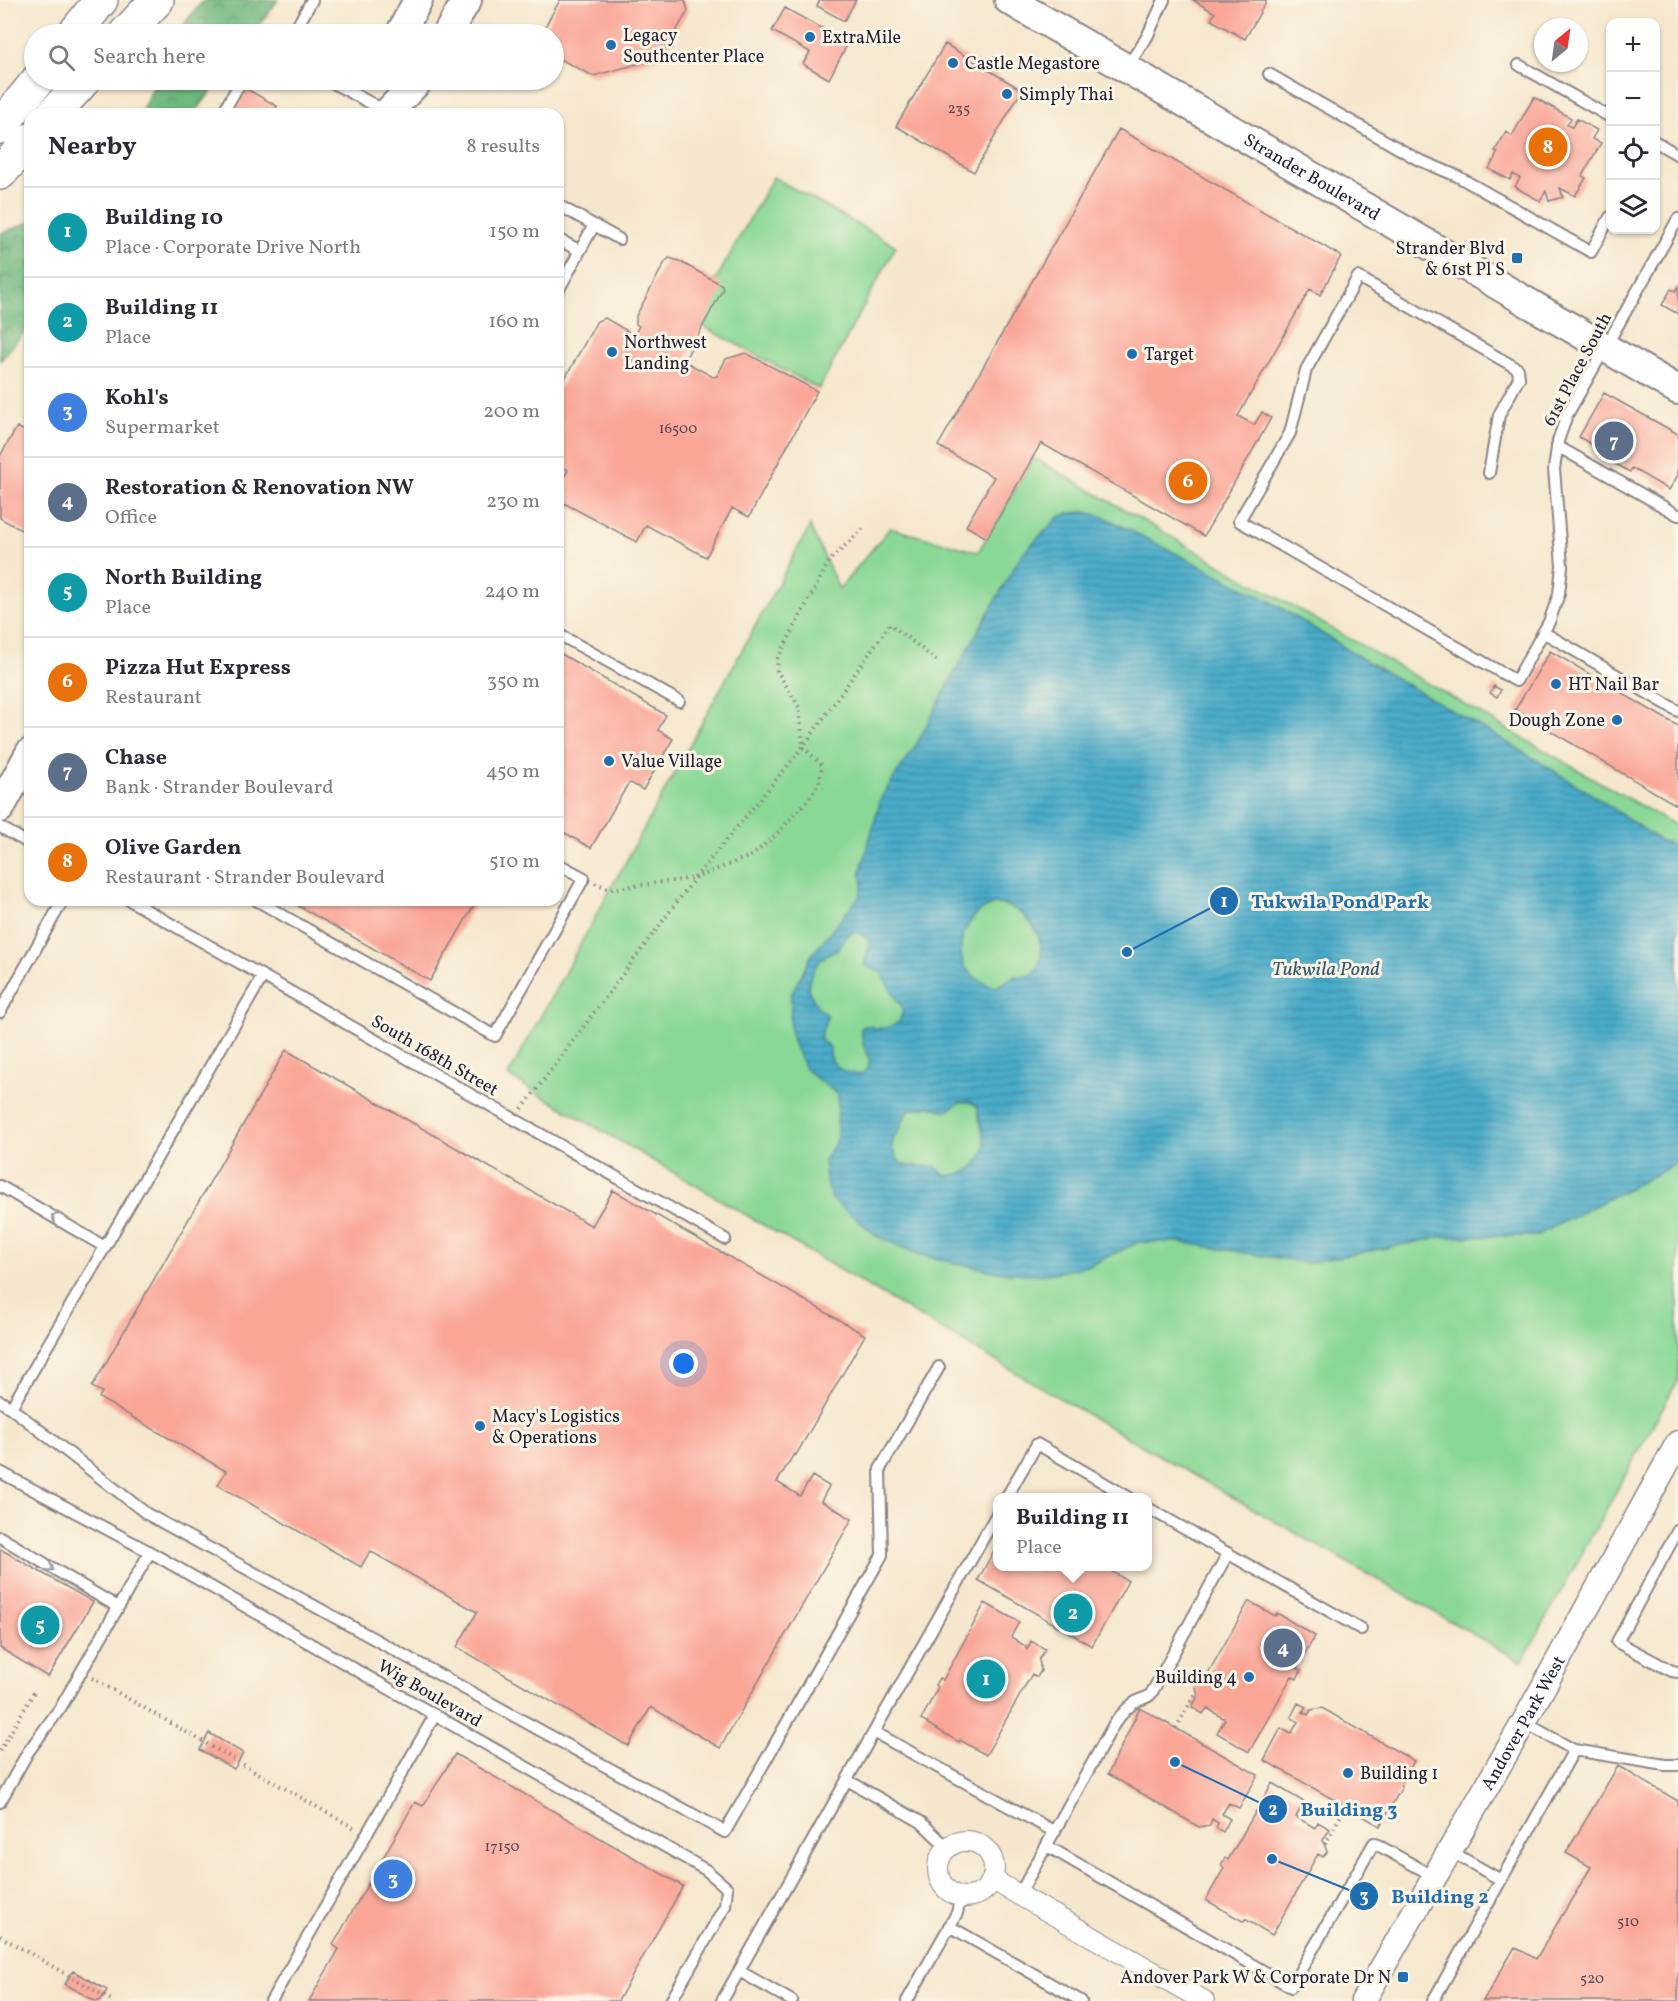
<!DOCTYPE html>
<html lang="en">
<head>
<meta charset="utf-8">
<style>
	:root { --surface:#fff; --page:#f7f7f7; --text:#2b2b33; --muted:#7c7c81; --line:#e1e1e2; --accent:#1f6fb2 }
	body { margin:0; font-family:Vollkorn,serif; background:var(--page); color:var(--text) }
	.controls { position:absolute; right:18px; top:18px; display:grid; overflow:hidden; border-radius:12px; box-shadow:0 2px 4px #0004 }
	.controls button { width:54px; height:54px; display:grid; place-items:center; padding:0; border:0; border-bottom:2px solid var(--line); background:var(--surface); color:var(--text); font:30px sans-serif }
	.compass { position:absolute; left:1534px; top:18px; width:54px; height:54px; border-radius:50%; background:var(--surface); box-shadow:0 2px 4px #0004; rotate:29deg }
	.you { position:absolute; left:684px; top:1364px; width:21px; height:21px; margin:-15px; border:4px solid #fff; border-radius:50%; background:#1a73e8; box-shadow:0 0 0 9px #1a73e833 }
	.badge { display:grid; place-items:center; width:39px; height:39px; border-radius:50%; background:var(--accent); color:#fff; font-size:20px; font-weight:700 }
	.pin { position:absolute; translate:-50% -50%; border:3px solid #fff; box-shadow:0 2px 6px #0006 }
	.popup { position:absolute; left:993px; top:1493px; width:159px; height:78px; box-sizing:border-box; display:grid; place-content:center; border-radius:12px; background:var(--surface); filter:drop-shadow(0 2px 4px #0005); font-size:20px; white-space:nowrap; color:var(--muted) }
	.popup b { font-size:22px; color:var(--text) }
	.popup::after { content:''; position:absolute; left:50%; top:100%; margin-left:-12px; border:12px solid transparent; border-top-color:var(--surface) }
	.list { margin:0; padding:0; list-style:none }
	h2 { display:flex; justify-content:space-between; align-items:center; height:78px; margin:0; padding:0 24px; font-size:26px }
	h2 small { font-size:20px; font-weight:400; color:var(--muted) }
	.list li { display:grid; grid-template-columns:39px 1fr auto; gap:18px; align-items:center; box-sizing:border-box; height:90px; padding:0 24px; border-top:2px solid var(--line) }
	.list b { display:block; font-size:22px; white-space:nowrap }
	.list p { margin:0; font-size:20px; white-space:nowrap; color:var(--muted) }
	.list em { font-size:20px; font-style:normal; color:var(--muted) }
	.icon { flex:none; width:33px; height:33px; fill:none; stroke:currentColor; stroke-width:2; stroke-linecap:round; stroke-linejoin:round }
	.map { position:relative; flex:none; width:1678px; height:2001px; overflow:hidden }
	.search { position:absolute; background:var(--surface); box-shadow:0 2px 4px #0004; left:24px; top:24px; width:540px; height:66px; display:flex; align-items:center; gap:15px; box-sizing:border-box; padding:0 21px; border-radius:33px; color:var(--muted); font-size:22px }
	.panel { position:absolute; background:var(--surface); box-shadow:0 2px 4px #0004; left:24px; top:108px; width:540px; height:798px; border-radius:18px }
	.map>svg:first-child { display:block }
	.green { fill:#8ad896; stroke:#567d68; stroke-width:1.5 }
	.forest { fill:url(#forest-crowns); stroke:#486d5d; stroke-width:1.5 }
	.water { fill:url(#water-rules); stroke:#366782; stroke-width:1.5; fill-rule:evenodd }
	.building { fill:#faa697 }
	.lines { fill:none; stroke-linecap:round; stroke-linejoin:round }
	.service-casing { stroke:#8c8484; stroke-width:14 }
	.minor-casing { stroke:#8c8484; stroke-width:22 }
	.tertiary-casing { stroke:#8c8484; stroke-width:27 }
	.secondary-casing { stroke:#8c8484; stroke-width:32 }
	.motorway-casing { stroke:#8c8484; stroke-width:36 }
	.path { stroke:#8c8484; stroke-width:4; stroke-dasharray:1.5 4.5; stroke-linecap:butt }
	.service { stroke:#fff; stroke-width:10 }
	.minor { stroke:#fff; stroke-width:20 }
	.tertiary { stroke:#fff; stroke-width:24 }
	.secondary { stroke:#fff; stroke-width:28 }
	.motorway { stroke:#fff; stroke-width:33 }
	.oneway { stroke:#9c9ca7 }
	.poi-dot { fill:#1f6fb2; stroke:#fcf5e5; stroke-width:2 }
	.labels { text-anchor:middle; stroke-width:6; stroke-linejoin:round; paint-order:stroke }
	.number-label { font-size:15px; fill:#584352 }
	.poi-label { font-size:18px; fill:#22223b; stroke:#fcf5e5; text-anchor:start }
	.street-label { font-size:18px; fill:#22223b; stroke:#fcf5e5 }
	.water-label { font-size:20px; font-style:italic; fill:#325974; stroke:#fcf5e5 }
	.leader { fill:none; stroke:#1f6fb2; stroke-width:2 }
	.callout-dot { fill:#1f6fb2; stroke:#fcf5e5; stroke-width:2 }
	.mark-label { font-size:18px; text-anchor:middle; font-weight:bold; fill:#fff }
	.callout-label { font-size:20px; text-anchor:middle; font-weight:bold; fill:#1f6fb2; stroke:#fcf5e5; stroke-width:6; stroke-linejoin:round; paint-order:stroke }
</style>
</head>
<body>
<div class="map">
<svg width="1678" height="2001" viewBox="0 0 1678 2001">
	<defs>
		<pattern id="forest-crowns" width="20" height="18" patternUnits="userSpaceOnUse" patternTransform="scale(1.5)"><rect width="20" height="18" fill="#6fb87f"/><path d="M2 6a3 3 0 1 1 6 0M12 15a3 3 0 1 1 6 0" fill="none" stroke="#5b9569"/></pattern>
		<pattern id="water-rules" width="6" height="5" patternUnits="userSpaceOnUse" patternTransform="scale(1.5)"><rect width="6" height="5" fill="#4aacc9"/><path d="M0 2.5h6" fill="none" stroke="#3d8ca4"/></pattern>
	</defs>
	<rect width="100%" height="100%" fill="#fcf5e5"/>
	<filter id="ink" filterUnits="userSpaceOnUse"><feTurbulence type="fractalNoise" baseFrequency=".0167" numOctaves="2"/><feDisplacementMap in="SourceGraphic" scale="12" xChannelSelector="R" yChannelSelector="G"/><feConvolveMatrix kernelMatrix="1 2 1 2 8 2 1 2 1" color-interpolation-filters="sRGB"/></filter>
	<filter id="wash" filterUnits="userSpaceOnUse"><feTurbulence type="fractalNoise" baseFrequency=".008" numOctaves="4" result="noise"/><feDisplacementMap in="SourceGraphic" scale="24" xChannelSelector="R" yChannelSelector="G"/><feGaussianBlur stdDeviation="1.35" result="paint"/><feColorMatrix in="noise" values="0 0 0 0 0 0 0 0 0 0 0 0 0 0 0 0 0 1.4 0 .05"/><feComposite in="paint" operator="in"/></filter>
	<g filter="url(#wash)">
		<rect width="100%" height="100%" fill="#f5e7cd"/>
		<path class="green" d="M773 177 896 246 819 389 693 321Z
			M1034 458 1678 827V1380L1522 1662 1102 1423 508 1076 810 526 839 589 890 528 978 552Z"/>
		<path class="forest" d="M204 0H278L253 34H180L187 20Z
			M157 80H220L194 114H140Z
			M30 222V325L0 361V234Z"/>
		<path class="water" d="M1085 512 1102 516 1270 601 1366 661 1517 748 1596 797 1659 840 1678 846V1160L1668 1168 1536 1236 1442 1237 1308 1263 1179 1242H1138L1089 1266 1042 1275 997 1272 920 1255 878 1237 832 1199 827 1187 824 1161 837 1140 838 1095 805 1069 794 1044 790 1030 791 995 811 956 860 896 863 881 860 874 881 798 916 745 956 670 1021 555 1059 517 1069 513ZM996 904C1029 905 1057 950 1031 976H1015L996 987C984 984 967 974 963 963 955 939 972 909 996 904ZM855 931C882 943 863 949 865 966L880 971 903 1009 900 1021C893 1026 885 1029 876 1028 869 1027 868 1024 861 1028L863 1044 870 1061 866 1070 861 1074C845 1074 828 1067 830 1047L821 1040 820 1037 828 1015 818 1008 808 989C809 974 820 953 837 951 843 943 844 936 855 931ZM970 1102 977 1106C978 1125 992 1143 979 1161 971 1173 960 1174 946 1176L935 1166H908L902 1164 898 1160 892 1148 893 1139 900 1129 906 1114 910 1110 929 1107 948 1111 960 1102Z"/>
		<g id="blocks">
			<path class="building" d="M560 0H685L688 11 660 58 593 76 554 56V34H541Z
				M820 0H856L844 21 817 6Z
				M1193 0H1267L1245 39 1211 20 1215 13Z
				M785 8 848 43 829 79 803 64 810 52 772 31Z
				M945 44 1022 90 974 172 896 126Z
				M243 87 277 106 273 114H228Z
				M1534 97 1571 118 1567 125 1572 127 1577 119 1597 130 1592 139 1601 143 1582 176 1586 178 1575 196 1560 188 1563 197 1549 201 1546 191 1540 201 1515 187 1520 178 1513 174 1510 180 1489 169 1498 152 1495 151 1506 132 1512 136Z
				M1119 129 1341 256 1320 295 1310 289 1238 416 1254 425 1262 412 1271 418 1204 536 1041 443 987 538 966 526 994 477 938 446Z
				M669 258 679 261 722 285 723 289 684 361 713 377 717 376 726 359 746 353 817 391 749 517 732 508 706 557 646 525 637 542 558 500V488L568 470 558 465V391L597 321 605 318 634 335 639 326 636 324V316L665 262Z
				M1678 286V314L1662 305 1671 289 1675 291Z
				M1604 393 1678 434V475L1669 490 1632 468 1630 472 1610 461 1613 457 1579 437Z
				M17 427 30 434V535L0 518V456Z
				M1550 651 1678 726V806L1515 710Z
				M558 652 666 715 658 730 673 739 643 790 631 783 628 784 591 848 558 829Z
				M1494 686 1501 690 1497 697 1490 693Z
				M288 900H477L430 981Z
				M286 1050 592 1226 613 1190 865 1335 796 1455 794 1454 777 1482 800 1496 812 1476 829 1486 821 1501 852 1519 720 1748 651 1707 628 1746 457 1647 477 1612 370 1551 361 1567 218 1485 226 1471 99 1398 102 1392 92 1387Z
				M996 1547 998 1549V1566H1103L1128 1581 1092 1646 978 1580Z
				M0 1549 93 1602 48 1677 0 1648Z
				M1249 1601 1275 1616 1277 1613 1315 1636 1297 1668 1301 1670 1297 1679 1292 1676 1249 1752 1217 1733 1225 1719 1207 1708 1203 1714 1192 1707 1198 1696 1195 1684 1198 1679 1203 1682Z
				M985 1603 1019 1622 1011 1637 1025 1646 1027 1650 1031 1641 1045 1649 1039 1660 1041 1671 1037 1677 1032 1674 986 1755 960 1740 959 1742 921 1720 938 1687 935 1685 939 1678 943 1680Z
				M1298 1703 1306 1707 1303 1712 1308 1715 1311 1710 1322 1708 1414 1761 1401 1785 1402 1787 1380 1826 1264 1760 1281 1728 1291 1734 1298 1722 1291 1717Z
				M1140 1708 1258 1775 1239 1808 1229 1803 1222 1814 1230 1819 1223 1832 1216 1828 1218 1823 1212 1819 1210 1825 1199 1827 1108 1774Z
				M209 1733 243 1753 234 1769 200 1750Z
				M455 1754 683 1886 618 2001H309L339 1949 333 1945 415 1802 423 1806Z
				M1618 1766 1678 1801V2001H1483L1515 1947 1536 1959 1591 1867 1566 1853Z
				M1272 1783 1304 1802 1296 1817 1315 1828 1318 1822 1330 1829 1323 1840 1327 1852 1323 1857 1318 1854 1272 1935 1245 1919 1244 1922 1206 1900 1224 1868 1221 1865 1225 1858 1228 1860Z
				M73 1971 107 1990 100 2001H95L65 1984Z"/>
		</g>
	</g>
	<g filter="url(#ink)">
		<use href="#blocks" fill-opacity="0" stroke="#8c8484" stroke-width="1.5"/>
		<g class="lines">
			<defs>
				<path id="service" d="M293 34 312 0
					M1519 65 1610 117
					M1127 67 1147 37 1164 0
					M1269 74 1417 159 1457 176 1591 252 1610 217
					M328 80 385 111
					M222 114 237 88 244 80
					M1656 142 1678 155
					M558 205 619 239
					M558 239 580 251
					M558 291 594 225
					M1557 446 1678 515
					M1489 473 1499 415 1519 378 1518 369 1358 277 1306 370 1290 433 1239 521 1516 681 1549 622 1559 594 1562 566 1554 469 1558 441 1567 415 1678 219
					M1543 632 1678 711
					M558 634 679 701
					M0 827 30 844
					M129 900 725 1239
					M256 900 495 1036 584 878 558 864
					M263 976 11 1408 147 1514 725 1832 882 1555 880 1469 939 1367
					M0 1012 63 900
					M0 1186 105 1247
					M0 1401 11 1408
					M0 1472 150 1552 706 1870 727 1888 725 1906 671 2001
					M1006 1498 1037 1444 1130 1498
					M1148 1508 1361 1629
					M1678 1530 1617 1642 1672 1671 1678 1672
					M0 1537 118 1607
					M874 1732 1055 1832
					M1574 1750 1665 1765H1678
					M847 1780 921 1822 948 1848
					M0 1802 28 1752 61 1707 150 1552
					M1047 1846 1291 1987 1374 1843 1435 1877
					M1450 1851 1501 1880
					M1019 1895 1114 1724C1120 1716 1128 1706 1137 1701 1142 1698 1146 1699 1151 1694L1228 1553
					M949 1926 1081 2001
					M271 2001 435 1715
					M722 2001 739 1971
					M792 2001 739 1971 998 1512
					M907 2001 957 1913 961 1897
					M1433 2001 1574 1750 1524 1722"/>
				<path id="minor" d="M938 1869a28 28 0 1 1 56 0a28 28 0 1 1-56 0Z
					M993 1880 1204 2001"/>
				<g id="tertiary">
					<path id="s1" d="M1363 2001 1524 1722 1678 1443"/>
				</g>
				<g id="secondary">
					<path id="s2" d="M1009 0 1678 390"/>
					<path d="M400 34 418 0"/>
					<path d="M447 34 467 0"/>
					<path d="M386 114 419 80"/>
					<path d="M0 808 30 753"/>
				</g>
				<path id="motorway" d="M74 34 101 0
					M125 34 157 0
					M53 114 84 80
					M0 127 38 80
					M0 173 30 140"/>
			</defs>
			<use href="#service" class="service-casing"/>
			<use href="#minor" class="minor-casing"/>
			<use href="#tertiary" class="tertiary-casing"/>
			<use href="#secondary" class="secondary-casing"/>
			<use href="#motorway" class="motorway-casing"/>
			<path class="path" d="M595 883 610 889 695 878 803 747 799 707 777 671 778 658 830 560 863 529
				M522 1109 695 878 753 855 777 834 811 796 819 783 822 765 803 747 890 624 940 663
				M92 1678 354 1828
				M1176 1728 1197 1691
				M0 1751 34 1692
				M1325 1844 1346 1806
				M0 1936 113 2001"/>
			<use href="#service" class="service"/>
			<use href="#minor" class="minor"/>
			<use href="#tertiary" class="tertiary"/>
			<use href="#secondary" class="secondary"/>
			<use href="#motorway" class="motorway"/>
		</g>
		<defs><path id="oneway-chevron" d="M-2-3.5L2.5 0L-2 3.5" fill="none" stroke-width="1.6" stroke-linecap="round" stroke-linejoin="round" transform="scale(1.5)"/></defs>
		<g class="oneway">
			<use href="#oneway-chevron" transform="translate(55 1217) rotate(-150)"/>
			<use href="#oneway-chevron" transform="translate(50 1568) rotate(30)"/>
		</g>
	</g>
	<g class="poi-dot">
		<circle cx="810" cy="37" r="6"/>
		<circle cx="611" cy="45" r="6"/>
		<circle cx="953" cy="63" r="6"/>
		<circle cx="1007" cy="94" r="6"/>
		<rect x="1511" y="252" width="12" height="12" rx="3"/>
		<circle cx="612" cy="352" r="6"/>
		<circle cx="1132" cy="354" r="6"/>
		<circle cx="1556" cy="684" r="6"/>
		<circle cx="1617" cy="720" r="6"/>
		<circle cx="609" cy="761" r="6"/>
		<circle cx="480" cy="1426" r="6"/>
		<circle cx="1249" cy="1677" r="6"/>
		<circle cx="1348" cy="1773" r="6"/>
		<rect x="1397" y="1971" width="12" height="12" rx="3"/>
	</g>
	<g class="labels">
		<g class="number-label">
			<text x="959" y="113">235</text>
			<text x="678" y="433">16500</text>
			<text x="502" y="1851">17150</text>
			<text x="1628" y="1926">510</text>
			<text x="1592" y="1983">520</text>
		</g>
		<g class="poi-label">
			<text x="623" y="41">Legacy<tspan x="623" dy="21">Southcenter Place</tspan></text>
			<text x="822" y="43">ExtraMile</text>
			<text x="965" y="69">Castle Megastore</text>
			<text x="1019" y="100">Simply Thai</text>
			<text x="1505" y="254" text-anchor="end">Strander Blvd<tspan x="1505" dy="21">&amp; 61st Pl S</tspan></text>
			<text x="624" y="348">Northwest<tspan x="624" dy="21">Landing</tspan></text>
			<text x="1144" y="360">Target</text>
			<text x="1568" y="690">HT Nail Bar</text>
			<text x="1605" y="726" text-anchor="end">Dough Zone</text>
			<text x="621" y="767">Value Village</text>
			<text x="492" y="1422">Macy's Logistics<tspan x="492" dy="21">&amp; Operations</tspan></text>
			<text x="1237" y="1683" text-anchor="end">Building 4</text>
			<text x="1360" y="1779">Building 1</text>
			<text x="1391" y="1983" text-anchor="end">Andover Park W &amp; Corporate Dr N</text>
		</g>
		<g class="street-label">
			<text dy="6" stroke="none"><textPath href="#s2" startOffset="351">Strander Boulevard</textPath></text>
			<text transform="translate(1577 369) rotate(-62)" y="6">61st Place South</text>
			<text transform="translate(435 1055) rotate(30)" y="6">South 168th Street</text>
			<text transform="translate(430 1693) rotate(30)" y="6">Wig Boulevard</text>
			<text dy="6" stroke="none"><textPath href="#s1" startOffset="321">Andover Park West</textPath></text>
		</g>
		<g class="water-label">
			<text x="1326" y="975">Tukwila Pond</text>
		</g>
	</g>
	<path class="leader" d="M1127 952L1224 901M1175 1762L1273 1809M1272 1859L1364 1896"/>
	<g class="callout-dot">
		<circle cx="1127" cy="952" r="6"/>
		<circle cx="1175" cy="1762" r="6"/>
		<circle cx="1272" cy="1859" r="6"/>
		<circle cx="1224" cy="901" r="15"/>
		<circle cx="1273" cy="1809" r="15"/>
		<circle cx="1364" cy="1896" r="15"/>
	</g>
	<g class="mark-label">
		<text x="1224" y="907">1</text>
		<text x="1273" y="1815">2</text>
		<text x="1364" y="1902">3</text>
	</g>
	<g class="callout-label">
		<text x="1340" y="908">Tukwila Pond Park</text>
		<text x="1349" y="1816">Building 3</text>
		<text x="1440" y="1903">Building 2</text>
	</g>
</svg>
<div class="controls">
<button>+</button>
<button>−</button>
<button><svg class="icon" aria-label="locate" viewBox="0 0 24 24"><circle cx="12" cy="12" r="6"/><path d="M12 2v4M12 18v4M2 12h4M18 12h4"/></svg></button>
<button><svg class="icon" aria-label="layers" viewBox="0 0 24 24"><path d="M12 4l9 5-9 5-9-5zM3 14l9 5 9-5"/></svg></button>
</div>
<svg class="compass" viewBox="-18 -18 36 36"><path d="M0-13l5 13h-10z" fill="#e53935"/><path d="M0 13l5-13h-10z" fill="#7c7c81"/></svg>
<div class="you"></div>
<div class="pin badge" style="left:986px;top:1679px;background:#0f9aa8">1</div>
<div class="pin badge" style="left:1073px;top:1613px;background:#0f9aa8">2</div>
<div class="popup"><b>Building 11</b>Place</div>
<div class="pin badge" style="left:393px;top:1879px;background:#3f7fe0">3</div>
<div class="pin badge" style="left:1283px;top:1648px;background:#5c6f8a">4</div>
<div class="pin badge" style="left:40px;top:1625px;background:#0f9aa8">5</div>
<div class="pin badge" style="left:1188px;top:481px;background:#e8710a">6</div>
<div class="pin badge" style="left:1614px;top:441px;background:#5c6f8a">7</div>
<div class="pin badge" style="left:1548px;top:147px;background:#e8710a">8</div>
<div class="search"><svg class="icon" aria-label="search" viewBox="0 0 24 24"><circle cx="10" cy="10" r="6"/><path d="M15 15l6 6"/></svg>Search here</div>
<section class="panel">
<h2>Nearby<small>8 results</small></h2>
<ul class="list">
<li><span class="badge" style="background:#0f9aa8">1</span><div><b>Building 10</b><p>Place · Corporate Drive North</p></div><em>150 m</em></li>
<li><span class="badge" style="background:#0f9aa8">2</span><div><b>Building 11</b><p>Place</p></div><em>160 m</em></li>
<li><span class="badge" style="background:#3f7fe0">3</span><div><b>Kohl's</b><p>Supermarket</p></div><em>200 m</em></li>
<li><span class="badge" style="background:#5c6f8a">4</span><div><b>Restoration &amp; Renovation NW</b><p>Office</p></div><em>230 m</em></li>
<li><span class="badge" style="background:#0f9aa8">5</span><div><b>North Building</b><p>Place</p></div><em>240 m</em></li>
<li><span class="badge" style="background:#e8710a">6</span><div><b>Pizza Hut Express</b><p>Restaurant</p></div><em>350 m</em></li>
<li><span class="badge" style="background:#5c6f8a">7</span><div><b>Chase</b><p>Bank · Strander Boulevard</p></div><em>450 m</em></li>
<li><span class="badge" style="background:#e8710a">8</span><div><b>Olive Garden</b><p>Restaurant · Strander Boulevard</p></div><em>510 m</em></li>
</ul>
</section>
</div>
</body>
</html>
